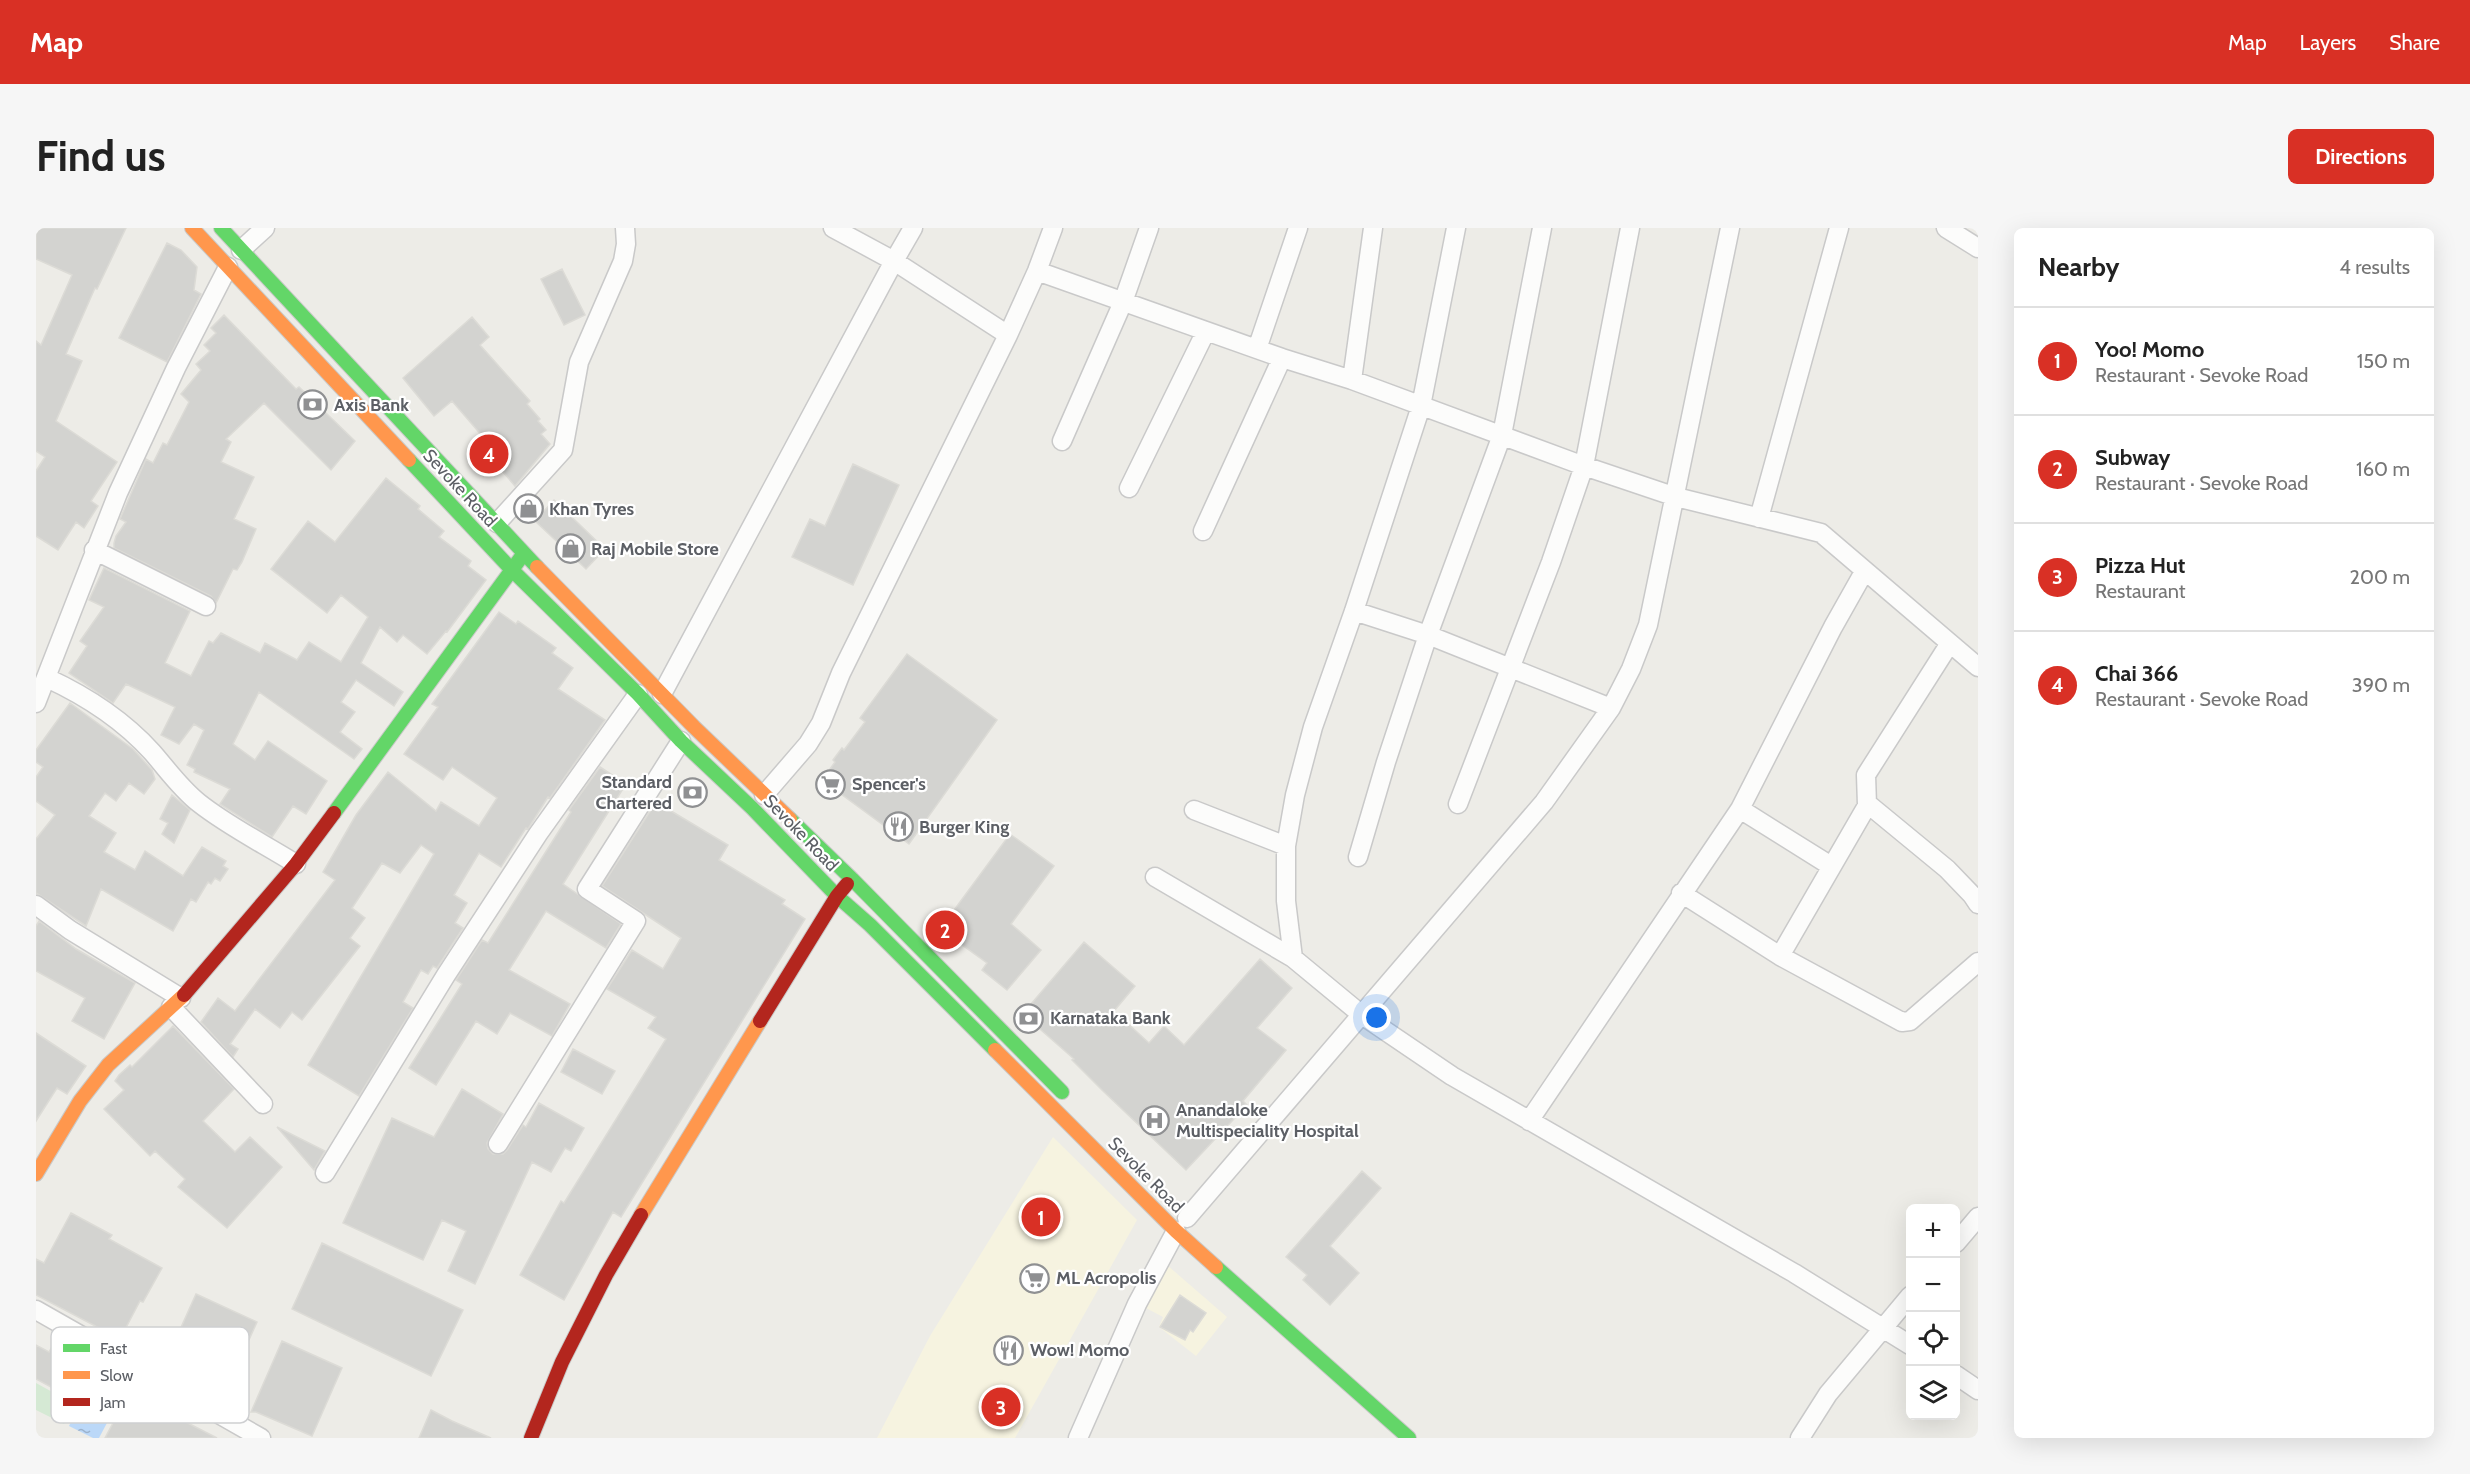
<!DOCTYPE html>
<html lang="en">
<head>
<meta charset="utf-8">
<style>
	:root { --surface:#fff; --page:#f6f6f6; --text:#222; --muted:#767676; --line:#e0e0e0; --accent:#d93025 }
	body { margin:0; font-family:Cabin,sans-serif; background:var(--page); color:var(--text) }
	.controls { position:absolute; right:18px; bottom:18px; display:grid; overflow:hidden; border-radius:9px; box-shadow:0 6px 24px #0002 }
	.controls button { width:54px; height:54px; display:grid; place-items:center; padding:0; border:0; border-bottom:2px solid var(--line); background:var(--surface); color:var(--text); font:30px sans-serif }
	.you { position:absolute; left:1341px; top:790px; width:21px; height:21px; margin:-15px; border:4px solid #fff; border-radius:50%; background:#1a73e8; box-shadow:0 0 0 9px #1a73e833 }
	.badge { display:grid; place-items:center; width:39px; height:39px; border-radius:50%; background:var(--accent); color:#fff; font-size:20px; font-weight:700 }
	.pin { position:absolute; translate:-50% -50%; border:3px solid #fff; box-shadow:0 2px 6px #0006 }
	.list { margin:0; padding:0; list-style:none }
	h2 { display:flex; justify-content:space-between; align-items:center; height:78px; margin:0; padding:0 24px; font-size:26px }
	h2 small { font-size:20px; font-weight:400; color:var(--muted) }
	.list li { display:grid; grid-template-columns:39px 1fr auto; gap:18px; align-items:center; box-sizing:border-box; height:108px; padding:0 24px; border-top:2px solid var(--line) }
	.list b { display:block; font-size:22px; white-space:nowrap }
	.list p { margin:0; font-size:20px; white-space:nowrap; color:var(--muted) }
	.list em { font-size:20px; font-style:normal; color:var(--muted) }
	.icon { flex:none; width:33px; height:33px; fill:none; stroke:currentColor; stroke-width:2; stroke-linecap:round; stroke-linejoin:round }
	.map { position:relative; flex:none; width:1942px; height:1210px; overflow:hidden; border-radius:9px }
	header { display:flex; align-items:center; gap:36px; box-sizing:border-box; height:84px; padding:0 30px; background:var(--accent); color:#fff }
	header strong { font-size:28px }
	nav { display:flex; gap:33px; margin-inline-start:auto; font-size:21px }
	.intro { display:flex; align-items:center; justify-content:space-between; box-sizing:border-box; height:144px; padding:0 36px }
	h1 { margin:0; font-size:42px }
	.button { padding:15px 27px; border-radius:9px; background:var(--accent); color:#fff; font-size:21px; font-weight:700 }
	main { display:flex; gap:36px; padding:0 36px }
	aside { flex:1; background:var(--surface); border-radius:9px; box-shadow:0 6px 24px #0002 }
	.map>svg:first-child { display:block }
	.commercial { fill:#f6f3e0 }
	.grass { fill:#d5e9d4 }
	.water { fill:url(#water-ripples) }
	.building { fill:#d3d3d0; stroke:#dcdbd6; stroke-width:1.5 }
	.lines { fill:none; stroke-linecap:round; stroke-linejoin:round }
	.street-casing { stroke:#c9c9c9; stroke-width:21 }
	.fast-casing { stroke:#c9c9c8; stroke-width:16 }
	.slow-casing { stroke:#c9c9c8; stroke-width:16 }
	.jam-casing { stroke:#c9c9c8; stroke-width:16 }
	.street { stroke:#fcfcfb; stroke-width:18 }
	.fast { stroke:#63d668; stroke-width:14 }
	.slow { stroke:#ff974d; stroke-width:14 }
	.jam { stroke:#b3261e; stroke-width:14 }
	.labels { text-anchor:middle; stroke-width:4.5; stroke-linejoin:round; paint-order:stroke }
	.poi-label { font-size:18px; font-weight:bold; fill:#5c5f65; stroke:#fff; text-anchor:start }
	.street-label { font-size:18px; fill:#5c5f65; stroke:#fff }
	.key { fill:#fff; stroke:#cecfd1; stroke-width:1.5 }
	.key-label { font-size:16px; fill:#5c5f65 }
</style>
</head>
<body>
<header>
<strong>Map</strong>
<nav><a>Map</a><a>Layers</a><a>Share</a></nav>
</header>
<div class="intro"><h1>Find us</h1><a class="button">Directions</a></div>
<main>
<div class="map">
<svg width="1942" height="1210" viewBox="0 0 1942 1210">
	<defs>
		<pattern id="water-ripples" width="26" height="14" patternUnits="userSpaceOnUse" patternTransform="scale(1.5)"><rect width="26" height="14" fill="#bbd8f8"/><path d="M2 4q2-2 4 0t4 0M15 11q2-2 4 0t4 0" fill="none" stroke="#9bb2cc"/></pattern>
	</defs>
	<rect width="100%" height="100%" fill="#edece7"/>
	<path class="commercial" d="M1017 909 1101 992 979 1210H841L894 1108Z
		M1131 1037 1191 1089 1160 1128 1123 1099 1127 1089 1110 1080Z"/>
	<path class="grass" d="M0 1155 38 1176 28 1196 0 1182Z"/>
	<path class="water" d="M43 1178 72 1193 63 1210H57L33 1198Z"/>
	<path class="building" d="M0 0H90L61 61 59 60 30 126 46 133 20 193 81 234 55 273 62 278 48 300 40 294 22 322 0 308V243L9 229 0 223V113L5 117 36 47 0 31Z
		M131 15 145 22 161 39 158 62 165 66 131 134 83 110Z
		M526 41 549 87 528 97 505 51Z
		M188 87 260 161 263 159 319 213 295 242 228 175 190 211 195 214 185 234 218 249 198 291 220 301 206 334 201 342 197 341 180 375 175 368 78 320V315L80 308 90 294 84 291 110 231 117 235 127 215 131 217 153 174 145 166 165 142 160 136 174 123 168 117 180 105 175 100Z
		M436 89 453 109 444 117 494 173 491 176 504 191 502 193 510 202 505 206 514 216 479 258 448 222 454 217 416 173 398 188 367 150Z
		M817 236 863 257 817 357 756 329 774 291 789 298Z
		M350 250 384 278 382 281 408 303 403 309 435 333 432 338 450 352 411 404 410 403 391 426 367 407 361 414 344 399 325 435 367 464 358 478 320 452 305 474 319 484 304 504 326 521 318 531 223 464 197 516 219 532 232 513 291 553 270 586 257 578 236 609 184 576 194 561 158 544 159 541 151 537 168 502 158 496 143 516 125 507 139 479 90 456 77 475 33 445 51 418 44 413 68 379 53 372 68 340 154 383 129 435 155 448 173 413 177 415 185 405 224 425 229 415 261 432 273 414 305 434 332 389 305 367 291 385 235 341 272 293 299 314Z
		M518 272 569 321 550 341 499 293Z
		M463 384 480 396 482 393 520 420 516 425 537 440 522 461 569 492 514 570 512 569 492 601 490 600 465 639 443 625 418 667 431 675 419 695 427 700 401 740 397 738 392 746 385 742 367 774 377 780 323 868 272 837 398 626 385 617 364 645 346 635 316 680 329 690 314 710 324 718 266 792 256 784 244 800 219 781 194 816 202 821 197 829 165 794 182 770 199 783 299 652 287 644 320 587 352 544 400 583 405 574 443 598 461 570 416 539 407 552 368 526 402 479 396 476Z
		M871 426 961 492 873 616 786 552 799 534 797 532 806 520 808 522 829 494 824 490Z
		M34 475 97 521 116 542 119 551 108 566 93 555 80 573 69 565 53 588 80 605 68 624 99 642 109 623 147 648 166 619 190 633 187 638 192 641 184 653 179 650 175 656 172 654 160 674 155 671 137 703 65 661 50 698 0 665V611L19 587 0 573V549L7 539 0 534V522Z
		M564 539 590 556 527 656 585 696 570 720 510 683 473 742 534 776 516 808 474 785 461 806 440 793 400 857 373 840 426 756 420 752 446 712 452 715 535 584 533 582Z
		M136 567 154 582 138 615 126 606 132 595 124 591Z
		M620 574 692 617 683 632 749 672 746 676 769 691 585 989 577 984 528 1072 484 1047 525 973 528 975 630 811 612 800 620 789 571 761 596 722 627 741 645 710 566 658Z
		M974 606 1018 638 975 696 1005 722 971 762 946 742 951 735 904 701Z
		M3 693 40 721 99 755 68 811 36 793 49 770 0 743V698Z
		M1048 714 1099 758 1078 783 1113 815 1128 798 1148 817 1224 731 1256 760 1221 800 1250 822 1207 873 1211 877 1150 942 1067 863 1036 832 1038 831 989 788V783Z
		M137 798 198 861 167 893 199 924 214 909 246 939 191 1000 142 959 149 951 119 923 114 928 68 881 88 862 79 853 83 847 94 837 96 839Z
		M0 805 50 838 31 866 21 860 0 893Z
		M537 821 579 843 566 866 525 844Z
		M426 861 467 886 451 915 452 921 457 926H467L471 922 487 897 490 899 503 875 548 900 535 923 529 920 515 944 496 934 439 1056 412 1043 430 1003 406 992 387 1032 307 995 356 890 398 909Z
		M241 899 289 923 278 942Z
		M1326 943 1345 960 1294 1018 1323 1045 1294 1077 1267 1052 1271 1047 1250 1029Z
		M35 985 76 1007 73 1011 126 1040 107 1074 104 1073 84 1111 0 1067V1031L8 1035Z
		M286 1015 427 1082 395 1148 256 1081Z
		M160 1066 221 1094 190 1163 129 1135Z
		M1144 1067 1170 1085 1157 1104 1154 1102 1149 1112 1124 1099Z
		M246 1113 306 1140 276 1208 220 1184H215Z
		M18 1115 98 1160 95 1166 181 1210H69L78 1193 0 1151V1117L13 1124Z
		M395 1182 416 1193 455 1210H383Z"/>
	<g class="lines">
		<defs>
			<path id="street" d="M797 0 858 33 972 107
				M1910 0 1942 20
				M205 22 229 0
				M1001 43 1246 130 1316 152 1548 238 1640 269 1785 305 1942 439
				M1221 121 1262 0
				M1316 152 1337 0
				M1026 213 1087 74 1113 0
				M1093 260 1170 103
				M1723 290 1803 0
				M461 295 527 222 543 134 587 33 590 16 589 0
				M1167 303 1246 130
				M58 322 170 378
				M1318 383 1392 407 1575 480
				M11 450C50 468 87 492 116 524 131 541 144 560 163 575 192 598 228 616 260 636
				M626 466 858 33 877 0
				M0 475 82 265 140 140 192 39
				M728 567 772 516 785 495 805 445 972 107 1001 43 1017 0
				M1422 576 1515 334 1548 238 1594 0
				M1831 577 1830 547 1914 415
				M1704 581 1795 638
				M1158 582 1250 618
				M1322 629 1350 534 1392 407 1466 207 1506 0
				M1119 649 1257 730 1326 787 1416 848 1758 1045 1874 1117
				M1645 665 1744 728 1866 794 1874 793 1942 734
				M0 677 34 702 145 770
				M1744 728 1832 576 1911 641 1936 667 1942 676
				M1257 730 1250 673V618L1259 567 1277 499 1318 383 1385 178 1420 0
				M135 779 227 876
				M1493 893 1704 581 1797 399 1828 344
				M462 916 600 693 551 661 645 513
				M289 945 410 747 502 606 602 466
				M1151 990 1508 574 1575 480 1595 441 1612 397 1694 0
				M1920 1015 1942 989
				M0 1082 225 1210
				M1920 1147 1942 1162
				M1042 1210 1101 1076 1140 1003
				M1764 1210 1792 1166 1874 1068"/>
			<path id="fast" d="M185 0 501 339
				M373 232 476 342 602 466 645 513 716 580 801 668 834 697 959 822
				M298 585 486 328
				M754 591 816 651 1026 864
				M1180 1039 1373 1210"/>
			<path id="slow" d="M156 0 373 232
				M501 339 658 499 754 591
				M959 822 1140 1003 1180 1039
				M0 946 44 873 72 837 148 767
				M605 987 724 793"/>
			<path id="jam" d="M148 767 260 636 298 585
				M724 793 801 668 811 656
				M495 1210 526 1134 570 1047 605 987"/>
		</defs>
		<use href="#street" class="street-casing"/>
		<use href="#fast" class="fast-casing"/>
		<use href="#slow" class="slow-casing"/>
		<use href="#jam" class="jam-casing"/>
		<use href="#street" class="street"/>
		<use href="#fast" class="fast"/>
		<use href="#slow" class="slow"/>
		<use href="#jam" class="jam"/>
	</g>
	<defs>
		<symbol id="bank-ring" viewBox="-11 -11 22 22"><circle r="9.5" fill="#fff" stroke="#8f9092" stroke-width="1.5"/><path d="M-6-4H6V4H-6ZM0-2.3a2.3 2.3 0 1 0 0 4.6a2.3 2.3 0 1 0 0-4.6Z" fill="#8f9092"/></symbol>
		<symbol id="shop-ring" viewBox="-11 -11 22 22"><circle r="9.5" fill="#fff" stroke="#8f9092" stroke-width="1.5"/><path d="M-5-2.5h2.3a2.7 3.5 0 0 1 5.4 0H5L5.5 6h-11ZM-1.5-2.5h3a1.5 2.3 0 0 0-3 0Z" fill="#8f9092"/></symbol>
		<symbol id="supermarket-ring" viewBox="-11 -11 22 22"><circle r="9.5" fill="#fff" stroke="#8f9092" stroke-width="1.5"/><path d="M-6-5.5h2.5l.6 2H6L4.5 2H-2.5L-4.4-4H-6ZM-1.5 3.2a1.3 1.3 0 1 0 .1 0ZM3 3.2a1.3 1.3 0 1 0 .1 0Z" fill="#8f9092"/></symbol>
		<symbol id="restaurant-ring" viewBox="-11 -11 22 22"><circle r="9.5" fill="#fff" stroke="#8f9092" stroke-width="1.5"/><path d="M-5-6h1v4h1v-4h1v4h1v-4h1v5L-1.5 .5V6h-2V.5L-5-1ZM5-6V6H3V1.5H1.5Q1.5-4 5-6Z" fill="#8f9092"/></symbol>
		<symbol id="hospital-ring" viewBox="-11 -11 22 22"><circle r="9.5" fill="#fff" stroke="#8f9092" stroke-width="1.5"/><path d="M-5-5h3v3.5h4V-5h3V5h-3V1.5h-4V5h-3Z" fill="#8f9092"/></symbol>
	</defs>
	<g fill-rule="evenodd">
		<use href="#bank-ring" x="260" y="160" width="33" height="33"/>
		<use href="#shop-ring" x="476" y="264" width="33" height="33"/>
		<use href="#shop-ring" x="518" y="304" width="33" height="33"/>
		<use href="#supermarket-ring" x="778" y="540" width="33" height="33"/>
		<use href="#bank-ring" x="640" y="548" width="33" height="33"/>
		<use href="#restaurant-ring" x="846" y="582" width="33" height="33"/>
		<use href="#bank-ring" x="976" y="774" width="33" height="33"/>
		<use href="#hospital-ring" x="1102" y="876" width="33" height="33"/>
		<use href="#supermarket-ring" x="982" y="1034" width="33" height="33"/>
		<use href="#restaurant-ring" x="956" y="1106" width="33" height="33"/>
	</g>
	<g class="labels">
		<g class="poi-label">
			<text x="298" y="183">Axis Bank</text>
			<text x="513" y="287">Khan Tyres</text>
			<text x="555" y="327">Raj Mobile Store</text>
			<text x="636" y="560" text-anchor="end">Standard<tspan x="636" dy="21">Chartered</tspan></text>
			<text x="816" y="562">Spencer's</text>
			<text x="883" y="605">Burger King</text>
			<text x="1014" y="796">Karnataka Bank</text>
			<text x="1140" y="888">Anandaloke<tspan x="1140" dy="21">Multispeciality Hospital</tspan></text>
			<text x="1020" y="1056">ML Acropolis</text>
			<text x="994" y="1128">Wow! Momo</text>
		</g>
		<g class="street-label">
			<text transform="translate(424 260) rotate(47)" y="6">Sevoke Road</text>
			<text transform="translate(765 605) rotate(46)" y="6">Sevoke Road</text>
			<text transform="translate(1110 947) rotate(45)" y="6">Sevoke Road</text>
		</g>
	</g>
	<rect x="15" y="1099" width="198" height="96" rx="9" class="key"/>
	<rect x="27" y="1116" width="27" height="8" fill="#63d668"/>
	<rect x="27" y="1143" width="27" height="8" fill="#ff974d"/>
	<rect x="27" y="1170" width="27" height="8" fill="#b3261e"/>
	<g class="key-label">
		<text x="64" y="1126">Fast</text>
		<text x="64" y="1153">Slow</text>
		<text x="64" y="1180">Jam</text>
	</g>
</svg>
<div class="controls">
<button>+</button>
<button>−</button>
<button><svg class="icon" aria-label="locate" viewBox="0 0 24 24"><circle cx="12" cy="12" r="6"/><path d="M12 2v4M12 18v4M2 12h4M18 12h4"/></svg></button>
<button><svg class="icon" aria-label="layers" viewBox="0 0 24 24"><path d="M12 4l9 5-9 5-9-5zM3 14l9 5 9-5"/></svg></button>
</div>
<div class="you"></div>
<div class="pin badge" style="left:1005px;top:989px">1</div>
<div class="pin badge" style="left:909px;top:702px">2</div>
<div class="pin badge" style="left:965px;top:1179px">3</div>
<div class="pin badge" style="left:453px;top:226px">4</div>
</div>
<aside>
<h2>Nearby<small>4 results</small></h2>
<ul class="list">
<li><span class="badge">1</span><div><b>Yoo! Momo</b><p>Restaurant · Sevoke Road</p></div><em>150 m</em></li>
<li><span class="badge">2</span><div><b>Subway</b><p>Restaurant · Sevoke Road</p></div><em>160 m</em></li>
<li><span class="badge">3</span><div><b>Pizza Hut</b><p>Restaurant</p></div><em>200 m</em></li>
<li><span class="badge">4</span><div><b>Chai 366</b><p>Restaurant · Sevoke Road</p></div><em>390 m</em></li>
</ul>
</aside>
</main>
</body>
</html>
